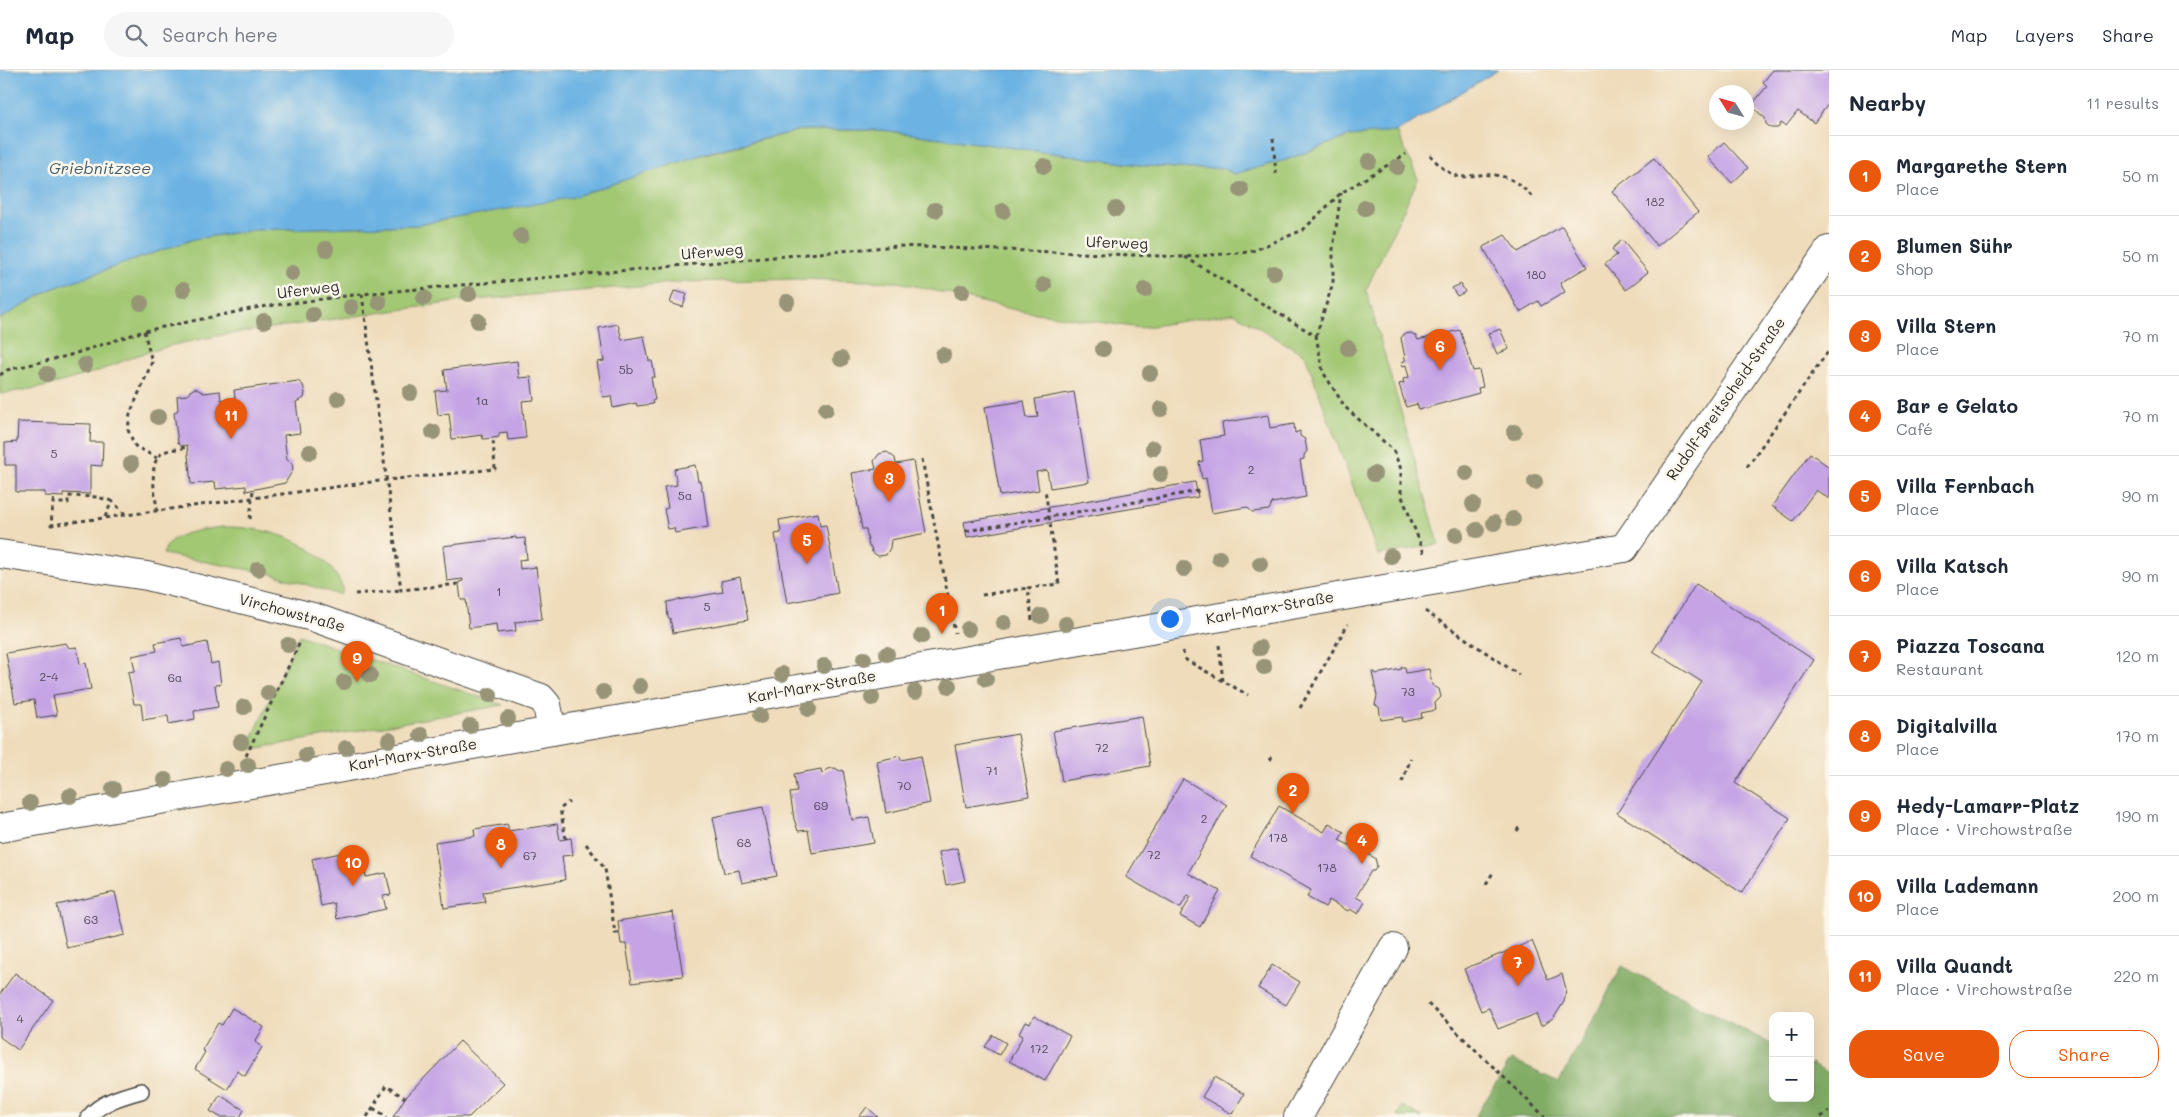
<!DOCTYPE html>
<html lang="en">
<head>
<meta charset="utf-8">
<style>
	:root { --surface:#fff; --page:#f6f6f7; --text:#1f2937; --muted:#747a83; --line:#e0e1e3; --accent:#ea580c }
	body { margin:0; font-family:Mali,sans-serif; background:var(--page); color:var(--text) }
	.controls { position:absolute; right:15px; bottom:15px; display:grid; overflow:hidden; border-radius:10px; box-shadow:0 5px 20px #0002 }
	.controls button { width:45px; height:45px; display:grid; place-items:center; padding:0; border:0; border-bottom:1px solid var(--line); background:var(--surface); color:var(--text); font:25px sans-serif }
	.compass { position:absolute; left:1709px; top:15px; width:45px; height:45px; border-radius:50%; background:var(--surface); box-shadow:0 5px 20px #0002; rotate:307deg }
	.you { position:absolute; left:1169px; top:548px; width:18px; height:18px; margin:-12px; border:4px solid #fff; border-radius:50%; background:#1a73e8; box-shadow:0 0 0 8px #1a73e833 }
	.badge { display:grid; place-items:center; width:32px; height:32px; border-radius:50%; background:var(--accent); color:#fff; font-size:16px; font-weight:700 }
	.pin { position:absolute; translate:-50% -41px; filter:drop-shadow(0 1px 2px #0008) }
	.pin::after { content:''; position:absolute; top:26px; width:18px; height:15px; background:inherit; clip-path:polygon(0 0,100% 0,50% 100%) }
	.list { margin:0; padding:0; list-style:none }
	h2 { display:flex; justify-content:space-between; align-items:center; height:65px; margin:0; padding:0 20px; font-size:21px }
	h2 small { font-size:16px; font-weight:400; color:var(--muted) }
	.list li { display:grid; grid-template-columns:32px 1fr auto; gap:15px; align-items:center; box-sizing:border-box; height:80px; padding:0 20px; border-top:1px solid var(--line) }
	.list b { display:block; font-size:19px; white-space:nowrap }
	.list p { margin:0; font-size:16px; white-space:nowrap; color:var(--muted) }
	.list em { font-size:16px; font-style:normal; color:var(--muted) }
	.actions { display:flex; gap:10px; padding:15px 20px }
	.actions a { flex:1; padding:11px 0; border:1px solid var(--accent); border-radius:20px; text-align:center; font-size:18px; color:var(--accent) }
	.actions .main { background:var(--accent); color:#fff }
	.icon { flex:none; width:28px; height:28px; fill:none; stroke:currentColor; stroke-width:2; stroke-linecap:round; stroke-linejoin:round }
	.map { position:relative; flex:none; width:1829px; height:1047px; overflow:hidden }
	header { display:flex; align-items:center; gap:30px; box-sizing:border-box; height:70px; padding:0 25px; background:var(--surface); border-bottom:1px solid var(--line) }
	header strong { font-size:24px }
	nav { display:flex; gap:28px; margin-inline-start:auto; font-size:18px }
	.search { width:350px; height:45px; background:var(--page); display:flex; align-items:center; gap:12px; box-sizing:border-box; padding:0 18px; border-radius:28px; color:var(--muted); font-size:19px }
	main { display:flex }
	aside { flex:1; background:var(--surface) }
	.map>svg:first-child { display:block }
	.green { fill:#a2c873; stroke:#667a4f }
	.forest { fill:#81ac65; stroke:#566c48 }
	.water { fill:#6cb3e3; stroke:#4c6f87 }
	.building { fill:#c5a3e5 }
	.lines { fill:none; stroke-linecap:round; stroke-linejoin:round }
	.lane-casing { stroke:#484641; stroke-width:18 }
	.street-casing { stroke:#484641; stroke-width:30 }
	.secondary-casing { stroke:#484641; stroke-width:30 }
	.path { stroke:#484641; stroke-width:3; stroke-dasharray:4 4; stroke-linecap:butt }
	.lane { stroke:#fff; stroke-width:15 }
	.street { stroke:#fff; stroke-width:28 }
	.secondary { stroke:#fff; stroke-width:28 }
	.tree { fill:#979478 }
	.labels { text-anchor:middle; stroke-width:5; stroke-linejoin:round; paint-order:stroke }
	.number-label { font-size:12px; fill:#52495a }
	.street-label { font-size:15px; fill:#2b2b2b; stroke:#fbf7ec }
	.water-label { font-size:16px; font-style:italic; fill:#425b6b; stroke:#fbf7ec }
</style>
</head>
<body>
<header>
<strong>Map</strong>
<div class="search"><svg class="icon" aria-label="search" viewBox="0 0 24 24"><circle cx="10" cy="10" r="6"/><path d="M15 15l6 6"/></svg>Search here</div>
<nav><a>Map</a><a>Layers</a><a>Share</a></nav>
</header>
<main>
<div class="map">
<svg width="1829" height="1047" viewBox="0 0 1829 1047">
	<rect width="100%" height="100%" fill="#fbf7ec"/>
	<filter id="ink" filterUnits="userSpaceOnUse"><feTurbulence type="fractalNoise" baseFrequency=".02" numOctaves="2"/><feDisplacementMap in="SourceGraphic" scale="10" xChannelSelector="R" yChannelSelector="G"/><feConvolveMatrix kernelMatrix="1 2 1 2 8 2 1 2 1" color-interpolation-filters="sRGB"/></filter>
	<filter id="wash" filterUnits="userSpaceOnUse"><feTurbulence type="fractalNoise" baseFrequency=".0096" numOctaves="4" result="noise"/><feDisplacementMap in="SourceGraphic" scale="20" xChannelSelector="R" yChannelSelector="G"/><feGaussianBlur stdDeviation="1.12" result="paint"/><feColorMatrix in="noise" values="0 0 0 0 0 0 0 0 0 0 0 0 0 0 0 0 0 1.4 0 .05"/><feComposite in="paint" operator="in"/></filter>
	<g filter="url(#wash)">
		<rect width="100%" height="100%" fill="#efdcbb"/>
		<path class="green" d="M800 60H881L1147 96 1193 99 1223 98 1234 104 1286 90 1349 66 1397 62 1418 109 1366 220 1439 474 1378 485 1305 285 1234 243 1140 258 1016 240 898 212 798 209 684 212 462 231 222 265 173 275 135 286 96 302 43 317 0 324V249L51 219 194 169 252 160 417 155 456 148Z
			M222 457C267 456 325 472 343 519L340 525 272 504 163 484C165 480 166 476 169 473 178 462 208 459 222 457Z
			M299 565 503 635 247 680Z
			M1402 1036 1422 1047H1397Z"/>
		<path class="forest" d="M1622 896 1773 975V1028H1810V994L1829 1004V1047H1475L1511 990 1559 1012Z"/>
		<path class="water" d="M0 0H1498L1397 62 1349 66 1286 90 1234 104 1223 98 1193 99 1147 96 881 60H800L713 81 570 128 417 155 252 160 194 169 51 219 0 249Z"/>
		<g id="blocks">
			<path class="building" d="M1773 0H1829V33L1814 53 1798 41 1786 56 1781 53 1778 58H1771L1766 54 1765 48 1751 36 1767 16 1763 12Z
				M1724 72 1748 98 1732 113 1708 87Z
				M1654 88 1698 142 1657 176 1612 121Z
				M1562 156 1587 197 1560 213 1565 222 1541 236 1538 231 1520 242 1483 177 1505 165 1518 182Z
				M1622 170 1648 202 1626 220 1605 194 1617 185 1612 179Z
				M1461 214 1465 222 1457 226 1452 218Z
				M674 221 687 224 683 237 670 233Z
				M618 254 622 270 644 266 649 291H652L655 307H651L655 330 652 331 653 334 637 336 636 333 613 338 611 326 603 327 597 292 604 291 599 258Z
				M1500 259 1509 279 1497 284 1488 264Z
				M1460 260 1473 301 1479 300 1483 317 1478 318 1479 323 1419 340 1417 334 1406 337 1399 314 1404 313 1403 309 1409 307 1406 295 1403 296 1401 292 1405 291V288L1401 268 1404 264 1411 263 1416 266 1418 270Z
				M517 291 519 308 531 307 534 330 522 331 526 368 508 370 507 362 499 363V367L493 368 483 369 482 365 452 369 449 343 438 345 435 321 447 320 444 300Z
				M298 311 303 315 305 323 304 328 296 332 300 363 284 365 287 390 292 393 293 400 285 413 246 421V416L216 419 215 412 191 414 187 375 181 376 178 373 174 343 178 340 177 326 188 325 190 321 195 318 204 323 220 321 221 330 235 328 234 320Z
				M1074 322 1089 412 1050 418 1047 400 1036 402 1039 420 1000 426 985 337 1024 331 1027 348 1038 347 1035 329Z
				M1268 345 1270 358 1294 354 1295 363 1300 361V366L1305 369 1307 381 1304 385V389L1300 390 1306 427 1272 433 1269 440 1252 442 1247 437 1212 443 1206 408 1202 409 1199 392 1203 391 1200 370 1224 366 1222 353Z
				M18 352 91 354 90 372H103L102 396 90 395V424L63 423V427L45 426V422H16V395H5V373L17 372Z
				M887 382 895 388 896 394 913 391 926 463 891 470 890 478 886 485 878 486 872 482 871 477H869L866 459H862L852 403 876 399 874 391 879 384Z
				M1810 383 1829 397V429L1816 420 1793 451 1772 436Z
				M695 395 698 411H700L702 420H703L708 457 675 463 674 458 668 459 664 439 668 438 664 417 677 415 674 399Z
				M1195 412 1198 427 967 467 964 452Z
				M818 443 820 456 826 455 838 523 787 533 775 464 781 463 779 450Z
				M516 467V469L525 468 527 489 519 490 520 499 536 497 542 549 515 552 516 561 497 563 496 554 469 558 466 530H461L459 514V512L463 511V509L447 511 443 476Z
				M740 507 748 550 673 563 670 548H668L667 532 723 522 721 511Z
				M1696 514 1814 590 1735 713 1790 748 1742 823 1617 743 1702 612 1653 581Z
				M181 568 183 577 207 572 211 594 218 592 221 614 215 615 218 637 194 641 195 649 169 654 168 646 143 650 141 634H134L128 602 135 601 132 586 157 581 155 573Z
				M66 573 69 578 77 577 80 594 86 593 91 619 53 625 57 645 37 648 34 630 15 633 6 583Z
				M1401 597H1405L1406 603 1429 599 1432 615 1439 619 1441 627 1435 633 1436 640 1421 643 1422 648 1403 652 1402 647 1381 650 1379 637 1375 635 1377 626 1372 602H1375L1376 604 1402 599Z
				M1142 646 1150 696 1062 711 1053 661Z
				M1018 664 1029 726 966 737 955 675Z
				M900 686 901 690 921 686 930 733 886 743 877 691Z
				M835 698 840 701 843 700 852 750 869 747 874 773 812 783 808 760 798 761 794 749 790 723 797 722 794 704 821 699 822 704 827 699Z
				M1183 709 1227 735 1188 803 1220 821 1200 857 1180 846 1191 827 1188 825 1180 838 1126 807Z
				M1279 736 1324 762 1329 753 1344 762 1339 770 1375 788 1377 796 1374 801H1371L1356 827 1365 832 1358 844 1350 839 1348 841 1329 830 1325 837 1307 827 1311 820 1250 786Z
				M763 737 777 806 742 813 739 800 724 803 713 747Z
				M508 754V761L557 754 560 770 571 768 573 785 562 786 565 810 483 822 485 832 444 838 435 772 475 766 474 759Z
				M957 778 965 811 946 815 939 782Z
				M360 779 366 807 386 803 391 825 383 826 386 839 337 849 334 833 321 836 312 789Z
				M115 822 125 865 67 878 57 835Z
				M673 842 683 906 632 913 626 874H621L618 851Z
				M1532 871 1548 910 1562 904 1566 919 1564 932 1553 949 1541 956 1536 944 1498 959 1489 938 1481 941 1464 899Z
				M1272 895 1300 912 1286 935 1258 918Z
				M15 903 53 930 18 980 0 967V924Z
				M232 938 264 957 255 972 262 977 245 1006 237 1001 227 1019 195 999 205 982 202 980 218 953 222 955Z
				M1034 946 1070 966 1045 1011 1009 991 1023 966 1019 964 1025 952 1030 954Z
				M993 965 1006 973 999 985 985 977Z
				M460 971 503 1013 469 1047H393L405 1028Z
				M1214 1007 1244 1024 1232 1044 1202 1027Z
				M220 1025 244 1040 240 1047H220L210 1041Z
				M867 1037 878 1047H859Z"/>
		</g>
	</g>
	<g filter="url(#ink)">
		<use href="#blocks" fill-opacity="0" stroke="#484641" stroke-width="1"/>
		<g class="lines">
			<defs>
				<path id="lane" d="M89 1047C101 1032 123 1026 141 1021"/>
				<path id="street" d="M0 484 147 506 313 547 541 628 547 635 552 661
					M1098 568 1624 478"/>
				<path id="secondary" d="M1624 478 1829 180
					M0 758 552 661 1098 568
					M1298 1047 1393 878"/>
			</defs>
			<use href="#lane" class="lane-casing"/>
			<use href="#street" class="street-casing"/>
			<use href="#secondary" class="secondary-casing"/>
			<path class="path" d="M1273 68 1276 105
				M1430 85C1437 93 1446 103 1457 106 1463 108 1473 105 1480 105 1506 103 1518 111 1534 129
				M1185 187 1316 266 1323 302 1345 337 1393 380 1401 399V424L1424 483
				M362 224 401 520 459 514
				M144 261 152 292 130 344 128 360 135 376 157 388
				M1316 266 1333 213V179L1341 123
				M0 305 7 300 67 286 144 261 260 237 362 224 897 176 1185 187 1250 182 1303 160 1341 123 1406 84
				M922 389 955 563
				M1747 397 1829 280
				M112 431 97 427 68 426V433H53L51 455 387 410 495 399 493 368
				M53 433 54 426
				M157 441C156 425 146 391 164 382 171 379 180 379 187 377
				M105 447 112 431 126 445
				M250 449 253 420
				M966 461 1199 421
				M355 524 401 520
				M982 525 1028 518
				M1425 541 1519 605
				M1032 550 1028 518 1059 514 1045 419
				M1219 575 1223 611
				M1182 581 1186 590 1248 625
				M1300 638 1348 554
				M246 686 300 572
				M1270 690 1274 683
				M1402 712 1411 688
				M1517 761 1521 754
				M566 769 560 739 569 732
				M586 774 605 799 615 863H620
				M1486 814 1494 801
				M1428 934 1545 1047
				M373 1038 387 1047
				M367 1047 386 1016 405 1028
				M1821 1047 1829 1041"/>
			<use href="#lane" class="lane"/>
			<use href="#street" class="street"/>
			<use href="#secondary" class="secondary"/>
		</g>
		<g class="tree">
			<circle cx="1369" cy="91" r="8"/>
			<circle cx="1044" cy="96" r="8"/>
			<circle cx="1397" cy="97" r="8"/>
			<circle cx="1241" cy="120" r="8"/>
			<circle cx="1365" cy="138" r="8"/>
			<circle cx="1116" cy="139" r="8"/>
			<circle cx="935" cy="140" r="8"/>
			<circle cx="1003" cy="141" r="8"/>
			<circle cx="521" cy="166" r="8"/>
			<circle cx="326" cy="179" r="8"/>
			<circle cx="292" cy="203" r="8"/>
			<circle cx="1274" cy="203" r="8"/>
			<circle cx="1044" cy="215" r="8"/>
			<circle cx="183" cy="220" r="8"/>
			<circle cx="1145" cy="220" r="8"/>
			<circle cx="962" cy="222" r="8"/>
			<circle cx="469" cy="224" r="8"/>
			<circle cx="424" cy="228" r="8"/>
			<circle cx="379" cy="232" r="8"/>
			<circle cx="787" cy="232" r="8"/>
			<circle cx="141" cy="233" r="8"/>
			<circle cx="351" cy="237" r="8"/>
			<circle cx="313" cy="245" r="8"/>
			<circle cx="264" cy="251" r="8"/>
			<circle cx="478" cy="251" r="8"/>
			<circle cx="1348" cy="278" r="8"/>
			<circle cx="1103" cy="279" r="8"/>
			<circle cx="943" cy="285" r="8"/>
			<circle cx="841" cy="289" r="8"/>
			<circle cx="85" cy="295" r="8"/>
			<circle cx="1150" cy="303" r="8"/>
			<circle cx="47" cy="304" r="8"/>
			<circle cx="410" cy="323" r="8"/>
			<circle cx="338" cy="329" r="8"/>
			<circle cx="826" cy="339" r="8"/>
			<circle cx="1161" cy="339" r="8"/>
			<circle cx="158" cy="347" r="8"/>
			<circle cx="433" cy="362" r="8"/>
			<circle cx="1514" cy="362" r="8"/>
			<circle cx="1153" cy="378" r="8"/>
			<circle cx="310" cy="382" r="8"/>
			<circle cx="131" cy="394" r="8"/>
			<circle cx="1466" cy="403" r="8"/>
			<circle cx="1161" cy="404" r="8"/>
			<circle cx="1374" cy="404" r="8"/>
			<circle cx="1535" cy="412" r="8"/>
			<circle cx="1473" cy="434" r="8"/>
			<circle cx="1513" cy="449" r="8"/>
			<circle cx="1494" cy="453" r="8"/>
			<circle cx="1477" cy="460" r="8"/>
			<circle cx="1456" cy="465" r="8"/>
			<circle cx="1391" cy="486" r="8"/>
			<circle cx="1219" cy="488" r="8"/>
			<circle cx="1260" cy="494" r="8"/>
			<circle cx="258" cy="499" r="8"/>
			<circle cx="1184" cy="499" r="8"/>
			<circle cx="1041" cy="546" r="8"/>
			<circle cx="1004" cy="553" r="8"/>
			<circle cx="1066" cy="554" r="8"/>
			<circle cx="968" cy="559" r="8"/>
			<circle cx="922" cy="566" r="8"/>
			<circle cx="288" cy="575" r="8"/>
			<circle cx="1260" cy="578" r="8"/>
			<circle cx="887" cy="584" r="8"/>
			<circle cx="864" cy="589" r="8"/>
			<circle cx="824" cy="596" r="8"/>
			<circle cx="1264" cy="597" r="8"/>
			<circle cx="782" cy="604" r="8"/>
			<circle cx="370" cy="605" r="8"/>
			<circle cx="986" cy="609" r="8"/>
			<circle cx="344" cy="612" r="8"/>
			<circle cx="640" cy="616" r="8"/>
			<circle cx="949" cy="616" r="8"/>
			<circle cx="603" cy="622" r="8"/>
			<circle cx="915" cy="622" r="8"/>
			<circle cx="268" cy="623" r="8"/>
			<circle cx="490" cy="625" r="8"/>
			<circle cx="872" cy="628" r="8"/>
			<circle cx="244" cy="637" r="8"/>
			<circle cx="809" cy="639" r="8"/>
			<circle cx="760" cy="646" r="8"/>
			<circle cx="508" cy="649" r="8"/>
			<circle cx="470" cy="656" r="8"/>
			<circle cx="421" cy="665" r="8"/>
			<circle cx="389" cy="670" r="8"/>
			<circle cx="241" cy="672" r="8"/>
			<circle cx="346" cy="678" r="8"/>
			<circle cx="306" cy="685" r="8"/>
			<circle cx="248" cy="695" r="8"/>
			<circle cx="226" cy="699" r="8"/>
			<circle cx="165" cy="710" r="8"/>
			<circle cx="113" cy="719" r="8"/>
			<circle cx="70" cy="726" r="8"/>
			<circle cx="30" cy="733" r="8"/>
		</g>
	</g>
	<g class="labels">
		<g class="number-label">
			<text x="1655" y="136">182</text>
			<text x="1536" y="209">180</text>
			<text x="626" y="304">5b</text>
			<text x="482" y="335">1a</text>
			<text x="54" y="388">5</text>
			<text x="1251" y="404">2</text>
			<text x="685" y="430">5a</text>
			<text x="499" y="526">1</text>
			<text x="707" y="541">5</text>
			<text x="49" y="611">2-4</text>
			<text x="175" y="612">6a</text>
			<text x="1408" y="626">73</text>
			<text x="1102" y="682">72</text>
			<text x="992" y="705">71</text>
			<text x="904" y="720">70</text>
			<text x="821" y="740">69</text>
			<text x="1204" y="753">2</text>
			<text x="1278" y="772">178</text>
			<text x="744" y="777">68</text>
			<text x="1154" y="789">72</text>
			<text x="530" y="790">67</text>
			<text x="1327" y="802">178</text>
			<text x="91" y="854">63</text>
			<text x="20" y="953">4</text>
			<text x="1039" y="983">172</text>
		</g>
		<g class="street-label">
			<text transform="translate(1117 173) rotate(2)" y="5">Uferweg</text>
			<text transform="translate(712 182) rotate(-5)" y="5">Uferweg</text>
			<text transform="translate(308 220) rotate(-7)" y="5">Uferweg</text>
			<text transform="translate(1726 329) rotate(-55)" y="5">Rudolf-Breitscheid-Straße</text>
			<text transform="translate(1270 538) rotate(-10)" y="5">Karl-Marx-Straße</text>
			<text transform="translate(292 543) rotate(15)" y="5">Virchowstraße</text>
			<text transform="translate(812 617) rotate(-10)" y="5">Karl-Marx-Straße</text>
			<text transform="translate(413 685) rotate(-10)" y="5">Karl-Marx-Straße</text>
		</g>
		<g class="water-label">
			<text x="100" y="104">Griebnitzsee</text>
		</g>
	</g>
</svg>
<div class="controls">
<button>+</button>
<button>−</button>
</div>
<svg class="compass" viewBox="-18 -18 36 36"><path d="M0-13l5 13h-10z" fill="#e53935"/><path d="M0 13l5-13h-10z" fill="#747a83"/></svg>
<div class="you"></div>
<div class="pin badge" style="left:942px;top:564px">1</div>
<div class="pin badge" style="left:1293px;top:744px">2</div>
<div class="pin badge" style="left:889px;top:432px">3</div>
<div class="pin badge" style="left:1362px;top:794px">4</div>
<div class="pin badge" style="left:807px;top:494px">5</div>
<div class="pin badge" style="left:1440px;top:300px">6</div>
<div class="pin badge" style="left:1518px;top:916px">7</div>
<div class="pin badge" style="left:501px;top:798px">8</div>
<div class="pin badge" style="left:357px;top:612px">9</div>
<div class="pin badge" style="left:353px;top:816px">10</div>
<div class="pin badge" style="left:231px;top:369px">11</div>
</div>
<aside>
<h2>Nearby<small>11 results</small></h2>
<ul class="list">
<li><span class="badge">1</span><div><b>Margarethe Stern</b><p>Place</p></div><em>50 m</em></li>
<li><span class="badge">2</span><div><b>Blumen Sühr</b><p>Shop</p></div><em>50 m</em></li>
<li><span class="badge">3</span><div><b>Villa Stern</b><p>Place</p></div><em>70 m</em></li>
<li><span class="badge">4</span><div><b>Bar e Gelato</b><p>Café</p></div><em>70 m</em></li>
<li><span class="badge">5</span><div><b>Villa Fernbach</b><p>Place</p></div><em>90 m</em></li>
<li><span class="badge">6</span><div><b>Villa Katsch</b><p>Place</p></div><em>90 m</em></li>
<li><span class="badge">7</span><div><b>Piazza Toscana</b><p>Restaurant</p></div><em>120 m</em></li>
<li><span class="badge">8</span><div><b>Digitalvilla</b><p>Place</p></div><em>170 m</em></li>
<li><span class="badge">9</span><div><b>Hedy-Lamarr-Platz</b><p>Place · Virchowstraße</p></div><em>190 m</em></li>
<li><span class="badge">10</span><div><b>Villa Lademann</b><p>Place</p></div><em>200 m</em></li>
<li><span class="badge">11</span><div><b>Villa Quandt</b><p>Place · Virchowstraße</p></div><em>220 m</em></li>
</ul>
<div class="actions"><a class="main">Save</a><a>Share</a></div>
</aside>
</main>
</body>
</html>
